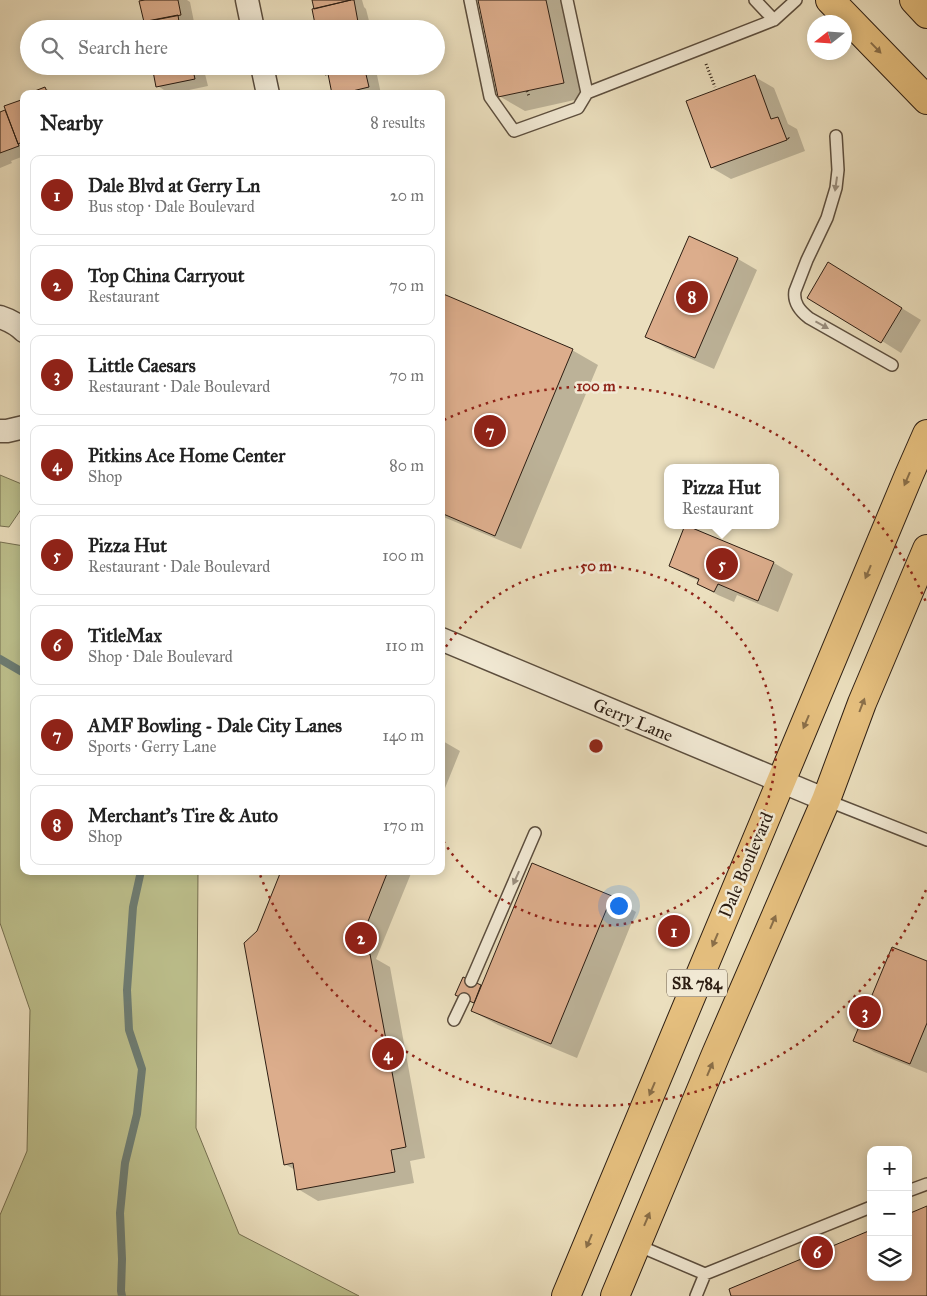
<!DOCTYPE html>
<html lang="en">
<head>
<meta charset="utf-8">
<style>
	:root { --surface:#fff; --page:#f6f6f6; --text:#222; --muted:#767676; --line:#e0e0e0; --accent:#8f2418 }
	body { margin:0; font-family:"IM FELL Great Primer",serif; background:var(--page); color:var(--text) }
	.controls { position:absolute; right:15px; bottom:15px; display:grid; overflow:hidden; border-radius:10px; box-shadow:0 2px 12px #0003 }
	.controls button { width:45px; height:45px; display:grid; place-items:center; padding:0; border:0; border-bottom:1px solid var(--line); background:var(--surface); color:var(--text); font:25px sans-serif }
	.compass { position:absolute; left:807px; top:15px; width:45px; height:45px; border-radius:50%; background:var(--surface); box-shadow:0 2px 12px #0003; rotate:253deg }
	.you { position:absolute; left:618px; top:905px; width:18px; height:18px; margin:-12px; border:4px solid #fff; border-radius:50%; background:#1a73e8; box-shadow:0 0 0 8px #1a73e833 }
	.badge { display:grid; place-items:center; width:32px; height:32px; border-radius:50%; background:var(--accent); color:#fff; font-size:16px; font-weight:700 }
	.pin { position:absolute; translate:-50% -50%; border:2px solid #fff; box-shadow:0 1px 5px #0006 }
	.popup { position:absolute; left:664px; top:464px; width:115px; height:65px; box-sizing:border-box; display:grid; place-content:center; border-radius:10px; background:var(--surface); filter:drop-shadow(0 1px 4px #0005); font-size:16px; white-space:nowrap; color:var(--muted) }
	.popup b { font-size:19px; color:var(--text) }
	.popup::after { content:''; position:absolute; left:50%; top:100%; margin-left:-10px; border:10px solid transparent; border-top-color:var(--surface) }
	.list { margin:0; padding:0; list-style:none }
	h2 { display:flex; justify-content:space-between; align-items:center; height:65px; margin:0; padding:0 20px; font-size:21px }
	h2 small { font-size:16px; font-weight:400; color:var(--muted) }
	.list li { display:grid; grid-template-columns:32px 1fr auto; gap:15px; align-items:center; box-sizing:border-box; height:80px; margin:0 10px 10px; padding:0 10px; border:1px solid var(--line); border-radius:10px }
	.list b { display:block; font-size:19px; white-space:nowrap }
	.list p { margin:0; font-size:16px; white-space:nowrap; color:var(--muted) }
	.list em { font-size:16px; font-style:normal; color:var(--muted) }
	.icon { flex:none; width:28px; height:28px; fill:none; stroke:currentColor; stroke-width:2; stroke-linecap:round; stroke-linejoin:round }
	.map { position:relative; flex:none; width:927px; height:1296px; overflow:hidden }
	.search { position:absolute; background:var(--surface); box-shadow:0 2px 12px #0003; left:20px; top:20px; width:425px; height:55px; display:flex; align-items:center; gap:12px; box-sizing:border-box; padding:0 18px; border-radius:28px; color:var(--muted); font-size:19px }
	.panel { position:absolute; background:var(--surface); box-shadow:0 2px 12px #0003; left:20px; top:90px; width:425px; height:785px; border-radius:10px }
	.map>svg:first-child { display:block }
	.green { fill:#bdc08d; stroke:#756f50 }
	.shadow { fill:#0003 }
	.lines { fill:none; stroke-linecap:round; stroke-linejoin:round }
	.stream { stroke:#6d7d74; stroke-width:8 }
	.building { fill:#dcad8c; stroke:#2d1e13 }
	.lane-casing { stroke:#5c4e3e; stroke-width:14 }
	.street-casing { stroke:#5c4e3e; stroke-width:25 }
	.primary-casing { stroke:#2d1e13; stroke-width:30 }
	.path { stroke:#2d1e13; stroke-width:3; stroke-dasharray:1 2.5; stroke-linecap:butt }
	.lane { stroke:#f2ead5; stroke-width:11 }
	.street { stroke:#f2ead5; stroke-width:22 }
	.primary { stroke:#e6c07f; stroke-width:28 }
	.oneway { fill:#8a6f49 }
	.oneway2 { fill:#998e7e }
	.ring { fill:none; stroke:#8f2418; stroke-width:2.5; stroke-dasharray:2.5 5 }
	.labels { text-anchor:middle; stroke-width:5; stroke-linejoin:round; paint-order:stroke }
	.shield { fill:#f2ead5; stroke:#685b4d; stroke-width:1 }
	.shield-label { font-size:16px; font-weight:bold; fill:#2d1e13 }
	.street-label { font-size:18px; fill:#2d1e13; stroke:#f2ead5 }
	.centre { fill:#8f2418; stroke:#f2ead5; stroke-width:2.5 }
	.ring-label { font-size:15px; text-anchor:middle; font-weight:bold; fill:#8f2418; stroke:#f2ead5; stroke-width:5; stroke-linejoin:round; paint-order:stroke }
</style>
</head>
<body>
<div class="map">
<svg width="927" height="1296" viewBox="0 0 927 1296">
	<rect width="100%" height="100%" fill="#ebdfbe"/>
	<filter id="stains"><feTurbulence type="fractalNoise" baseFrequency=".004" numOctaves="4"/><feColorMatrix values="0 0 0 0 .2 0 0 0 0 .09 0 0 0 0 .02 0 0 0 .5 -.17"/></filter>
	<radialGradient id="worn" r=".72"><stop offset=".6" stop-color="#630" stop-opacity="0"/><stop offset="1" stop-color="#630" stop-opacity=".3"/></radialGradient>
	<path class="green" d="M0 475 24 485V505L9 527 0 526Z
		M0 542 24 546V871H198L196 1128 239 1234 359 1296H0V1215L27 1151 30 1010 0 923Z"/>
	<path class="shadow" d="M139 0H187L190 2 194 22 190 23 191 29H144L145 23Z
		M313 0H362L364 7 366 9 371 29H317Z
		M479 0H568L588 97 525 111 499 96Z
		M151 66H203L208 86 170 94 158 86 154 68Z
		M325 66H372L374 73 377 75 381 94H333L329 75 326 74Z
		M755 77 774 88 788 124 797 129 805 151 731 179 712 168Z
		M45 88 55 94H30Z
		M24 100V156L11 161 12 163 0 168V113L7 111Z
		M738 259 757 270 714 369 666 348 647 336Z
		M848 275 921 320 901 353 882 341Z
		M441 294 572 350 598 365 521 549 441 516Z
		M686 527 774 563 793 574 778 612 737 595 734 602 718 595 698 584 700 581 690 577 670 565Z
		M441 740 460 751 441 798Z
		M282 871H412L376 959 390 967 425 1158 410 1161 414 1183 318 1201 298 1189 295 1170 285 1164 258 932Z
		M611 897 636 912 577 1058 498 1025 472 1011 475 1003 463 998 464 979 482 987Z
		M927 963V1073L874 1052 855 1040Z"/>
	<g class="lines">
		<path class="stream" d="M0 659 24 673
			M122 1296 121 1291 122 1259 120 1213 125 1163 137 1114 142 1069 129 1030 127 990 133 907 141 871"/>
	</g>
	<path class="building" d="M145 0H178L181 15 144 22 139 1Z
		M312 0H351L314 9Z
		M351 0H354L358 22 327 29H316L312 9Z
		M478 0H546L564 83 498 97Z
		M178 15 180 29H143L142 22Z
		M152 66H192L195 79 156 87Z
		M323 66H361V67L325 75Z
		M364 66 369 87 340 94H332L328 74Z
		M755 75 771 119 778 117 787 140 711 168 686 101Z
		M45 87 48 94H27Z
		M24 99V141L18 144 4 106Z
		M5 110 19 146 0 153V112Z
		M689 236 738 258 695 358 645 337Z
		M828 262 902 308 881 343 807 298Z
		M441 293 573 349 495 536 441 513Z
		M685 525 774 562 758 601 718 584 714 592 697 584 699 579 669 566Z
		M532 863 612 896 551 1044 471 1011Z
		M281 871H388L357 949 370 954 406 1147 391 1150 395 1172 297 1190 293 1163 284 1165 244 943 257 931Z
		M892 947 927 961V1023L910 1064 853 1041Z
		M463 977 481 985 474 1003 455 995Z
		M927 1206V1296H731L729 1289 871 1230V1277H908V1214Z"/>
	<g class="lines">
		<defs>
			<path id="lane" d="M470 0 490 97 514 131 578 108 587 93 774 20 796 0
				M567 0 587 93
				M755 0 774 20
				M836 136 838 170 836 188 827 218 807 260 795 291C793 303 800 311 809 318L892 365
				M826 800 927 840
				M471 981 535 833
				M454 1020 464 999
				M908 1191 927 1184
				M637 1245 705 1274 871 1207
				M696 1296 705 1274"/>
			<path id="street" d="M247 0 253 29
				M262 66 268 94
				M0 317C9 320 17 324 24 331
				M0 431H7L24 427
				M441 639 826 800"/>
			<path id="primary" d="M830 0 927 100
				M914 0 927 14
				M566 1296 909 475 927 434
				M615 1296 716 1054 826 800 862 703 927 549"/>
		</defs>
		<use href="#lane" class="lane-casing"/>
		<use href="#street" class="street-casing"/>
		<use href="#primary" class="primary-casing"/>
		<path class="path" d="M706 64 715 87
			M527 91 529 96
			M788 138 790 140"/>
		<use href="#lane" class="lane"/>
		<use href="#street" class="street"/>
		<use href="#primary" class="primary"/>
	</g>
	<defs><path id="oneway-solid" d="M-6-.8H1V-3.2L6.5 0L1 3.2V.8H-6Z" transform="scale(1.25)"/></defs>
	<g class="oneway">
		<use href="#oneway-solid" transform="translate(876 48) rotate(46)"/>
		<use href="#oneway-solid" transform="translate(907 479) rotate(113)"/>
		<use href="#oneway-solid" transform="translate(868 572) rotate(113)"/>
		<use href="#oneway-solid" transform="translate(862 705) rotate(-69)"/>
		<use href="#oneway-solid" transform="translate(806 722) rotate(113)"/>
		<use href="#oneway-solid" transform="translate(773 922) rotate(-67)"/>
		<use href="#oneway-solid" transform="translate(715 940) rotate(113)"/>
		<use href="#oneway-solid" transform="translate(710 1069) rotate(-67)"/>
		<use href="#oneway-solid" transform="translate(652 1089) rotate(113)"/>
		<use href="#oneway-solid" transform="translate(647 1219) rotate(-67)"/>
		<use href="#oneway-solid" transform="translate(589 1241) rotate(113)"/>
	</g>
	<g class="oneway2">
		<use href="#oneway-solid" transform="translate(836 184) rotate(98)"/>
		<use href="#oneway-solid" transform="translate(822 325) rotate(29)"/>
		<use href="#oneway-solid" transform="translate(516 878) rotate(114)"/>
	</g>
	<g class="ring">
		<path d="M442 653A180 180 0 1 1 442 839"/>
		<path d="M926 890A360 360 0 0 1 259 872M444 420A360 360 0 0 1 926 602"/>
	</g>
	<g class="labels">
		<rect class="shield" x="667" y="969.5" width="60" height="27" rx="4"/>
		<g class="shield-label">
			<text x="697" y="989">SR 784</text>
		</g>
		<g class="street-label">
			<text transform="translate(633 720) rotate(23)" y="6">Gerry Lane</text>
			<text transform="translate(746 865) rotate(-67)" y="6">Dale Boulevard</text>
		</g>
	</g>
	<circle cx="596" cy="746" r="8" class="centre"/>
	<g class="ring-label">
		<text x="596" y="391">100 m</text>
		<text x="596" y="571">50 m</text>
	</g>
	<rect width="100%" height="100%" filter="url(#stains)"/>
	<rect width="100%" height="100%" fill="url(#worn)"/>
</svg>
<div class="controls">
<button>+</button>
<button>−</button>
<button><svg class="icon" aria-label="layers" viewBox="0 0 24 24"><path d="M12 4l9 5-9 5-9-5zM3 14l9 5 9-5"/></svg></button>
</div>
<svg class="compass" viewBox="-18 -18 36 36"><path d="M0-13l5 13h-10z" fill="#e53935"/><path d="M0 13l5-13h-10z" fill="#767676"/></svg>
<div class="you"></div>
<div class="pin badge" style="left:674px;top:931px">1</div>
<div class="pin badge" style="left:361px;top:938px">2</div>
<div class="pin badge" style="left:865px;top:1012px">3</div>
<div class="pin badge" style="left:388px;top:1054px">4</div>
<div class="pin badge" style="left:722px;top:564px">5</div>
<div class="popup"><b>Pizza Hut</b>Restaurant</div>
<div class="pin badge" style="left:817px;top:1252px">6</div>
<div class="pin badge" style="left:490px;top:431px">7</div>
<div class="pin badge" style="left:692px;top:297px">8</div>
<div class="search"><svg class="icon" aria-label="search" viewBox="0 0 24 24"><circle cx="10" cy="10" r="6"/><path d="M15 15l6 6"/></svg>Search here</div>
<section class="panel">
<h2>Nearby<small>8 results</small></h2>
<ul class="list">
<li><span class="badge">1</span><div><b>Dale Blvd at Gerry Ln</b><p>Bus stop · Dale Boulevard</p></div><em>20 m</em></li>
<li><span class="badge">2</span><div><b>Top China Carryout</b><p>Restaurant</p></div><em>70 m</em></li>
<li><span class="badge">3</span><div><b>Little Caesars</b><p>Restaurant · Dale Boulevard</p></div><em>70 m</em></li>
<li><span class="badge">4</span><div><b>Pitkins Ace Home Center</b><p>Shop</p></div><em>80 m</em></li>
<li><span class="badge">5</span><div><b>Pizza Hut</b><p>Restaurant · Dale Boulevard</p></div><em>100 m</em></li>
<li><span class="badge">6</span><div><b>TitleMax</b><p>Shop · Dale Boulevard</p></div><em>110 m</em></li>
<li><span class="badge">7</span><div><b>AMF Bowling - Dale City Lanes</b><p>Sports · Gerry Lane</p></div><em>140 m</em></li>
<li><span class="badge">8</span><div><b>Merchant's Tire &amp; Auto</b><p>Shop</p></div><em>170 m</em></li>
</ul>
</section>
</div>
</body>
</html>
